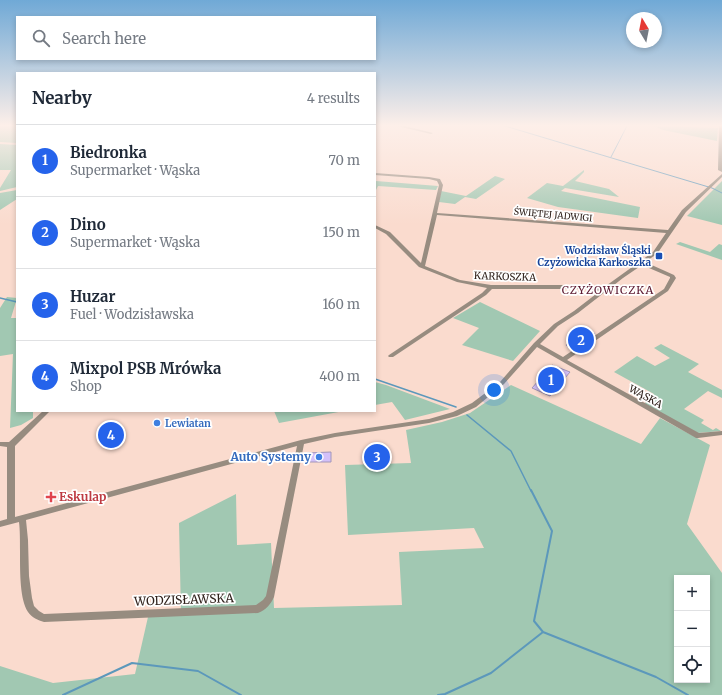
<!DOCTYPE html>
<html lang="en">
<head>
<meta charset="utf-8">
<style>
	:root { --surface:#fff; --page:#f6f6f7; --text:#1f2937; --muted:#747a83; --line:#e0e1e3; --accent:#2563eb }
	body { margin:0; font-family:Merriweather,serif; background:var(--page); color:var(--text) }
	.controls { position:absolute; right:12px; bottom:12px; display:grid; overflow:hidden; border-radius:0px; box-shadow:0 2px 6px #0003 }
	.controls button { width:36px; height:36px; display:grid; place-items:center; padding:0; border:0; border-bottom:1px solid var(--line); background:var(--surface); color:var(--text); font:20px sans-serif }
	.compass { position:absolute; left:626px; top:12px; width:36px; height:36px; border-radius:50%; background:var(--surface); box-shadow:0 2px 6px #0003; rotate:350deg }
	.you { position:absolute; left:494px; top:390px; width:14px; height:14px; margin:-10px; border:3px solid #fff; border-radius:50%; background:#1a73e8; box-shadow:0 0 0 6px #1a73e833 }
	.badge { display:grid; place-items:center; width:26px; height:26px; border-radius:50%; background:var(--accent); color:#fff; font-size:13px; font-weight:700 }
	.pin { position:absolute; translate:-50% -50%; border:2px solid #fff; box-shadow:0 1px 4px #0006 }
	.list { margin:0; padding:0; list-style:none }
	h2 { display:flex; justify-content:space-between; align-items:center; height:52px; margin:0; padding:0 16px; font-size:17px }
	h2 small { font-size:13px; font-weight:400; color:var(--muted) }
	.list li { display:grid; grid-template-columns:26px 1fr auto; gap:12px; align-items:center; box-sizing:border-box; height:72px; padding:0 16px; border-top:1px solid var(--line) }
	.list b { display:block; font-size:15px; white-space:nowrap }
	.list p { margin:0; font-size:13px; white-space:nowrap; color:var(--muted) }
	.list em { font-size:13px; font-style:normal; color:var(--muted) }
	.icon { flex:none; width:22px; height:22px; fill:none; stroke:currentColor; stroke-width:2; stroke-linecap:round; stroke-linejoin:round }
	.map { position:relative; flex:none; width:722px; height:695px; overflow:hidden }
	.search { position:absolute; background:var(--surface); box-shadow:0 2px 6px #0003; left:16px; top:16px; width:360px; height:44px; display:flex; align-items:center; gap:10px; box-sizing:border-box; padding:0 14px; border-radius:0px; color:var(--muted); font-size:15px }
	.panel { position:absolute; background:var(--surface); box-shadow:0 2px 6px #0003; left:16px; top:72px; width:360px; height:340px; border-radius:0px }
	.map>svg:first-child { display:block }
	.green { fill:#a1c8b2; fill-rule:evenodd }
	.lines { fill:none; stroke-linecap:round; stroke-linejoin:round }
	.stream-far2 { stroke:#5c98bb; stroke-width:1 }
	.stream-far1 { stroke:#5c98bb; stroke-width:1.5 }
	.stream { stroke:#5c98bb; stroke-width:2 }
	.building { fill:#d3c0f9; stroke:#a297b9 }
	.minor { fill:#978c80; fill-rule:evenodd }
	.transit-dot { fill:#1a4fb4; stroke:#fff; stroke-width:1.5 }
	.shop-dot { fill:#3f7fe0; stroke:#fff; stroke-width:1.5 }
	.health-dot { fill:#e0444e; stroke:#fff; stroke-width:1.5 }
	.labels { text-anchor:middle; stroke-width:3.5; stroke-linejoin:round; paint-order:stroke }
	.far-street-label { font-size:9px; fill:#2f211b; stroke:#fff }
	.transit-label { font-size:10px; font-weight:bold; fill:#164399; stroke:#fff; text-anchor:end }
	.street-label { font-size:10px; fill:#2f211b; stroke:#fff }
	.shop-label { font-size:10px; font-weight:bold; fill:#366cbe; stroke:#fff; text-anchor:start }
	.neighbourhood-label { font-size:11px; letter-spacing:1px; fill:#5c1930; stroke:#fff }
	.near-shop-label { font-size:12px; font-weight:bold; fill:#366cbe; stroke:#fff; text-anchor:end }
	.near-health-label { font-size:12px; font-weight:bold; fill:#be3a42; stroke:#fff; text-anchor:start }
	.near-street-label { font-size:12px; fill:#2f211b; stroke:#fff }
</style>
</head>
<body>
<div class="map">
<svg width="722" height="695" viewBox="0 0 722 695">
	<rect width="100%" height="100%" fill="#fadbce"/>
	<path class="green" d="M0 126H17V143L0 142Z
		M654 126 718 128 717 141 663 130Z
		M0 144 17 145V187L0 191V188L11 170H0Z
		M584 170V172L575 181 609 189 619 197 565 188 561 191 640 207 638 218 558 207 527 198 547 183 563 186Z
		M495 176 505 179 476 199 465 197 455 204 439 202 441 191 466 196Z
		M375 181H376L438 186 436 190 378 186 375 192Z
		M722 181V225L687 216Z
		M17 190V199L0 210V193Z
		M680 242 710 252 719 244 722 245V260L676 244Z
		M7 297 17 298 11 318H17V411H33V418L21 425 10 428 13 354 0 356V308Z
		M480 302 540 331 513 361 462 345 479 328 453 318Z
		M661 344 699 364 688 372 722 390V398L708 391 684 409 704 420 701 423 713 430 716 428 721 431 698 433 644 404 654 394 614 372 637 356 655 366 670 358 654 348Z
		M375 382 386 385 450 409 405 420 392 402 375 405Z
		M511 385 641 444 660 418 710 445 687 524 722 573V695H0V666L53 683 135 674 148 617 181 615 179 523 236 494 237 545 271 543 274 608 402 605 399 552 484 548 474 528 348 535 345 465 411 463 406 430 442 422 470 413ZM677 578H707V680H677Z
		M274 411H344L279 423Z"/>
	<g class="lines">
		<path class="stream-far2" d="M505 126 712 188 722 193
			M611 157 627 126"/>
		<path class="stream-far1" d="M0 298 17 302
			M375 379 456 407
			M467 415 511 451 531 491"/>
		<path class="stream" d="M531 490 552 531 534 621 543 632 656 677 688 695
			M63 695 132 663 198 671 241 695
			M438 695 445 694 491 673 543 632"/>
	</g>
	<path class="building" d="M587 330 595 334 573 349 566 345Z
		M552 365 570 372 550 396 532 388Z
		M331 452V462H306L307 453Z"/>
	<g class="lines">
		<path class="minor" d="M397 126H405L433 133 431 134Z
			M719 126H722V172L718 170Z
			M375 173 429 177 440 179 443 185 437 213 668 230 682 210 722 174V177L686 212 657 254 645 262 674 275 676 278 668 291 567 360 699 433 722 431V435L698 438H696L537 347 504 384 476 407 457 416 429 423 335 437 304 444 274 597C271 604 266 610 258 613L44 622C38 620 32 618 28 612 16 594 22 545 19 522L0 527V521L7 519V447L0 446V442H9L43 411H50L15 446V517L301 440 335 433 429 419 453 412 472 403 500 382 534 343 554 324 574 311 600 291 587 289H492L486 295 393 357H389L388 356 389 355 482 293 487 288 457 282 419 267 386 234 375 228V225L390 232 421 263 439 185 437 181 429 179 375 175ZM437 215 666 233 653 252 603 288 587 285H491L460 280 425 266ZM642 265 670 277V278L664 289 563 357 540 344 558 326 578 313 623 278ZM297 446 266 596 263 600 256 605 44 614 39 611 34 606 32 598 29 576 28 540 26 520Z"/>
	</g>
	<linearGradient id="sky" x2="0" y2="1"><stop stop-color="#70a9d6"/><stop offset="0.56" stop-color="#fdefe9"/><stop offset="1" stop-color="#fdefe9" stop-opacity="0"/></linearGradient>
	<rect width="722" height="224" fill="url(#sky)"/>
	<rect class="transit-dot" x="655" y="252" width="8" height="8" rx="2"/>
	<g class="shop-dot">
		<circle cx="157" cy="423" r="4"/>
		<circle cx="319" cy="457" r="4"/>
	</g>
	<path class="health-dot" d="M49 491h4v4h4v4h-4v4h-4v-4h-4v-4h4z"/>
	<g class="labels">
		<g class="far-street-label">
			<text transform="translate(553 215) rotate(5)" y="3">ŚWIĘTEJ JADWIGI</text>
		</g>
		<g class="transit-label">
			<text x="651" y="254">Wodzisław Śląski<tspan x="651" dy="12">Czyżowicka Karkoszka</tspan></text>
		</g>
		<g class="street-label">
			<text transform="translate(505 276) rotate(2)" y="4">KARKOSZKA</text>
			<text transform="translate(646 396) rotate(29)" y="4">WĄSKA</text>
		</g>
		<g class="shop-label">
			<text x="165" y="427">Lewiatan</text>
		</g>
		<g class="neighbourhood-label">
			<text x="608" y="294">CZYŻOWICZKA</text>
		</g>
		<g class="near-shop-label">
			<text x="311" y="461">Auto Systemy</text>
		</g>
		<g class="near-health-label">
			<text x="59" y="501">Eskulap</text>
		</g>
		<g class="near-street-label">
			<text transform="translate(184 600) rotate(-2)" y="4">WODZISŁAWSKA</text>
		</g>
	</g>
</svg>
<div class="controls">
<button>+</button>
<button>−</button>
<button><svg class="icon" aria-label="locate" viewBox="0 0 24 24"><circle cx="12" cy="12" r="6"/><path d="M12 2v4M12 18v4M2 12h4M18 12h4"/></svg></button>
</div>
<svg class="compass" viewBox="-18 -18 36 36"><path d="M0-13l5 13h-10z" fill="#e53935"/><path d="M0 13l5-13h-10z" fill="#747a83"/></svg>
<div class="you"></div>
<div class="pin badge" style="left:551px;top:380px">1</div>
<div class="pin badge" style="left:581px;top:340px">2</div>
<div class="pin badge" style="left:377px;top:457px">3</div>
<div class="pin badge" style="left:111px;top:435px">4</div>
<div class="search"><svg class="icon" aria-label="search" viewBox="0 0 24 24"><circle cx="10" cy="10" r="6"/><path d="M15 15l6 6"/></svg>Search here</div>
<section class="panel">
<h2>Nearby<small>4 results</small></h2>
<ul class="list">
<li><span class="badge">1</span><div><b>Biedronka</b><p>Supermarket · Wąska</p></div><em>70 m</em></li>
<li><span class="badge">2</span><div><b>Dino</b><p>Supermarket · Wąska</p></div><em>150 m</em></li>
<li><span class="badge">3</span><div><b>Huzar</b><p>Fuel · Wodzisławska</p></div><em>160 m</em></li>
<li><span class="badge">4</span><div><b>Mixpol PSB Mrówka</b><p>Shop</p></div><em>400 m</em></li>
</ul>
</section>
</div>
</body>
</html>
